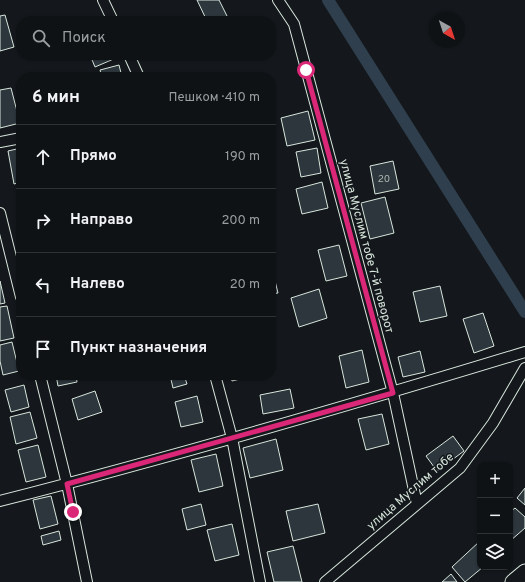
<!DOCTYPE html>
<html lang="ru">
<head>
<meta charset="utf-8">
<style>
	:root { --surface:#0f1215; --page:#1d2022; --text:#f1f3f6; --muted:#9b9ea0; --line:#2f3234 }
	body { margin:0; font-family:Overpass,sans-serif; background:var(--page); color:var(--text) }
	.controls { position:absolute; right:12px; bottom:12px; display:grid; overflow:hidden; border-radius:8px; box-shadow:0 1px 3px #0004 }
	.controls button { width:36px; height:36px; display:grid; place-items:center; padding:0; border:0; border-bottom:1px solid var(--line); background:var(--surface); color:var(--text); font:20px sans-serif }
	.compass { position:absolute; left:429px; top:12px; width:36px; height:36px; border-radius:50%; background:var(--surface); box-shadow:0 1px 3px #0004; rotate:141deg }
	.stop { position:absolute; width:12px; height:12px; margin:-9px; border:3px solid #db2777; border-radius:50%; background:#fff }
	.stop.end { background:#db2777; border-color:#fff; box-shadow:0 1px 4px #0008 }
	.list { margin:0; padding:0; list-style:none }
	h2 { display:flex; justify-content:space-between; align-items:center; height:52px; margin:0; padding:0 16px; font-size:17px }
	h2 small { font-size:13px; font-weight:400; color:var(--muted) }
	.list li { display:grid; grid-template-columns:26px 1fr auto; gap:12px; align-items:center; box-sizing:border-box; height:64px; padding:0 16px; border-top:1px solid var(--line) }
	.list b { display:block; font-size:15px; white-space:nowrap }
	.list em { font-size:13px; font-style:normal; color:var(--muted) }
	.icon { flex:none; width:22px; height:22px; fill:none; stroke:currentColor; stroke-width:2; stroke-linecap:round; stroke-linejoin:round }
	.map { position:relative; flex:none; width:525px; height:582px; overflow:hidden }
	.search { position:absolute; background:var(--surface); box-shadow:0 1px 3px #0004; left:16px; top:16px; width:260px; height:44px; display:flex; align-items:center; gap:10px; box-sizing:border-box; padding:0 14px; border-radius:16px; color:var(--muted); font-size:15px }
	.panel { position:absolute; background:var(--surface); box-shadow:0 1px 3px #0004; left:16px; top:72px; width:260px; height:308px; border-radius:16px }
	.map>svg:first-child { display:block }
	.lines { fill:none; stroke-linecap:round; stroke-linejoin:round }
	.canal { stroke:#2f3f4d; stroke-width:12 }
	.building { fill:#2c363c; stroke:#d8e6dc }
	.street-casing { stroke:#d8e6dc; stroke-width:12 }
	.secondary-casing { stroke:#d8e6dc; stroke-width:17 }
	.street { stroke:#14181c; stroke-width:10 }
	.secondary { stroke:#14181c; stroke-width:15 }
	.route { stroke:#db2777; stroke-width:5 }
	.labels { text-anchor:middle; stroke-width:3; stroke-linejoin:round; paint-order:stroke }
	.number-label { font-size:10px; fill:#adbab4 }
	.street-label { font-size:12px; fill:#d8e6dc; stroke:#14181c }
</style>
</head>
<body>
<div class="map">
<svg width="525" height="582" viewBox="0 0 525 582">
	<rect width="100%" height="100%" fill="#14181c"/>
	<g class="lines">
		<path class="canal" d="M328 0 525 312"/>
	</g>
	<path class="building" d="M197 0H219L228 18 223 21H207Z
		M5 15 14 47 0 51V16Z
		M90 55H115L116 58 95 67Z
		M119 65 122 77H102L100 70Z
		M179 73 180 77H166Z
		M11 88 20 123 0 128V90Z
		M308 111 315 140 287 146 281 118Z
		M21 148V182L14 184 8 151Z
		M317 148 321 173 301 177 296 152Z
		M393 161 399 189 375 194 370 166Z
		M322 182 328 208 302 214 296 189Z
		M385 197 394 233 370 239 361 203Z
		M21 218V236L17 219Z
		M339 245 347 276 326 281 318 250Z
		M271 265 278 293 271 294Z
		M0 281 5 303 0 304Z
		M440 286 447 316 420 322 413 292Z
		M319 289 327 318 299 327 291 298Z
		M7 306 14 338 0 341V307Z
		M483 313 494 346 474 353 463 319Z
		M12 342 19 371 3 375 0 361V345Z
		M362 350 369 382 346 388 339 356Z
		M420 351 425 372 403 377 398 357Z
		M56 375H76L77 382 58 386Z
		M170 375H184L187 384 173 388Z
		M230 375H247L248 377 232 381Z
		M24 385 29 407 11 412 5 390Z
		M290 389 294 408 263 414 260 395Z
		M95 391 102 412 78 420 72 399Z
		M197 396 203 422 181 427 175 402Z
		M30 412 37 438 16 444 10 417Z
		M382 414 389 444 366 450 358 419Z
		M453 436 464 451 437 471 426 456Z
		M276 439 283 470 250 478 243 448Z
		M38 445 46 477 26 482 18 450Z
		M216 454 223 486 199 492 191 460Z
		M525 488V505L517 498Z
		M51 496 58 524 40 529 33 500Z
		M201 504 206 525 187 530 182 509Z
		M318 504 325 533 293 541 286 511Z
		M515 508 525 517V528L510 541V512Z
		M232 524 239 555 215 561 207 530Z
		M59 531 61 540 43 545 41 536Z
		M480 541V567H483L465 582 452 567Z
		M293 546 302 582H274L267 552Z
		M451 574 457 582H442Z"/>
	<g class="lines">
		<defs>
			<path id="street" d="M103 0 113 21
				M278 0 294 24 393 393 417 504
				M129 55 139 77
				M0 142 21 138
				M0 213 21 297
				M40 375 67 484 87 582
				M215 375 232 438 260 582
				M0 501C176 456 351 405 525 352
				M325 582 460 468 493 423 525 368"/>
			<path id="secondary" d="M513 582 525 572"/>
		</defs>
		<use href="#street" class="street-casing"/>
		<use href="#secondary" class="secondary-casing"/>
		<use href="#street" class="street"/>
		<use href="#secondary" class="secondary"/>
	</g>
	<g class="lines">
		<path class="route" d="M73 512 67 484 393 393 306 70"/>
	</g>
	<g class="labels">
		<g class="number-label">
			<text x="384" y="182">20</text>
		</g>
		<g class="street-label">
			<text transform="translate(367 246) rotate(75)" y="4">улица Муслим тобе 7-й поворот</text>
			<text transform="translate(410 491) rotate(-41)" y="4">улица Муслим тобе</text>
		</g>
	</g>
</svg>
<div class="controls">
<button>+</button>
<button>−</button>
<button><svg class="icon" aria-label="layers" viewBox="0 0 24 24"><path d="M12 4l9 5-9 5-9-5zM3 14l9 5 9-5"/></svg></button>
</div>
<svg class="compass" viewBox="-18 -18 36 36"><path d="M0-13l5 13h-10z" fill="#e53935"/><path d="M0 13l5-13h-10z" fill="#9b9ea0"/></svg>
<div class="stop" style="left:306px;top:70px"></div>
<div class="stop end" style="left:73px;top:512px"></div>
<div class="search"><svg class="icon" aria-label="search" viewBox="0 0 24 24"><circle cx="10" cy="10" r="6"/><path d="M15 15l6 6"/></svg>Поиск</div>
<section class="panel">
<h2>6 мин<small>Пешком · 410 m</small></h2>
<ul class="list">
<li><svg class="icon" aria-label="ahead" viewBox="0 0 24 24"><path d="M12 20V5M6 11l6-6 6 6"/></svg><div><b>Прямо</b></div><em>190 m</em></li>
<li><svg class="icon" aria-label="right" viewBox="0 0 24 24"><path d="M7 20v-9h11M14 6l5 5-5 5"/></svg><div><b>Направо</b></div><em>200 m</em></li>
<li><svg class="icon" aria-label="left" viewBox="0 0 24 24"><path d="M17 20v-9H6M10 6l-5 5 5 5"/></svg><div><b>Налево</b></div><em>20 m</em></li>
<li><svg class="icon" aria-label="arrive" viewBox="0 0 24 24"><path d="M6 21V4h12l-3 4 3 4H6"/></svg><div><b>Пункт назначения</b></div></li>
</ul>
</section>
</div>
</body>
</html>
